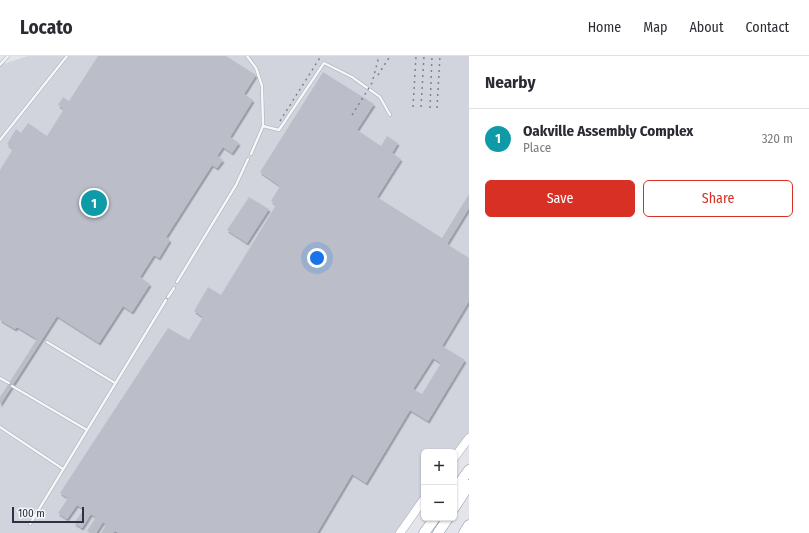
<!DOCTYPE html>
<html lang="en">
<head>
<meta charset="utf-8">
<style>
	:root { --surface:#fff; --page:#f7f7f7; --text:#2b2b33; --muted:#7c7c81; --line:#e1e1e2; --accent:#d93025 }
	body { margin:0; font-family:"Fira Sans Condensed",sans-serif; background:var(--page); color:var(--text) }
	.controls { position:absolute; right:12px; bottom:12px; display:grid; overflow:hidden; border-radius:6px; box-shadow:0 1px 3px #0004 }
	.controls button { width:36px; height:36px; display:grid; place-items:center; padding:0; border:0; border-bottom:1px solid var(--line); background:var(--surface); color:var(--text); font:20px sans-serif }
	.scale { position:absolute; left:12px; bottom:10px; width:72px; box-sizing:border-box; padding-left:4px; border:2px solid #2c3143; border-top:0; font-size:11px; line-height:14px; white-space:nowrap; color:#2c3143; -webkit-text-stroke:3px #f3f5f8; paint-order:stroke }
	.you { position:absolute; left:317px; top:202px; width:14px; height:14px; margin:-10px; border:3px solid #fff; border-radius:50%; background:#1a73e8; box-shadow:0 0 0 6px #1a73e833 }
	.badge { display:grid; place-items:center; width:26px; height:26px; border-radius:50%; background:var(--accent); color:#fff; font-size:13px; font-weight:700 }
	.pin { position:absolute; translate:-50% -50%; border:2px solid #fff; box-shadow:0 1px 4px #0006 }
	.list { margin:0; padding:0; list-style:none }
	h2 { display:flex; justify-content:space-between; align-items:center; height:52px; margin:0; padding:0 16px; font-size:17px }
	h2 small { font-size:13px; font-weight:400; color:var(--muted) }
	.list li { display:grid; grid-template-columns:26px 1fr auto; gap:12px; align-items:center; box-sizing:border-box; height:60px; padding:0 16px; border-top:1px solid var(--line) }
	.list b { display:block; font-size:15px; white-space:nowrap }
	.list p { margin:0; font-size:13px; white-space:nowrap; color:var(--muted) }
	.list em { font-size:13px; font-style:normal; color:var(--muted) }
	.actions { display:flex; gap:8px; padding:12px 16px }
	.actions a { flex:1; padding:9px 0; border:1px solid var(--accent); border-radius:6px; text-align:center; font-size:14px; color:var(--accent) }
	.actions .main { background:var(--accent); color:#fff }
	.map { position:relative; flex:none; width:469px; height:477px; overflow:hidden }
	header { display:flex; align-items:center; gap:24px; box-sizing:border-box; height:56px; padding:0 20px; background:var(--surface); border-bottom:1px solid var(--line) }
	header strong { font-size:19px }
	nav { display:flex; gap:22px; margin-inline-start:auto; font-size:14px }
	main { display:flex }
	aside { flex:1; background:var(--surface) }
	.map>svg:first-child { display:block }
	.built { fill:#d2d4dd }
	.building { fill:#bbbec8; fill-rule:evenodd; filter:url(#shadow) }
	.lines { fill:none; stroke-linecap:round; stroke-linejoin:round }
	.lane-casing { stroke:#a8abb5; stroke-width:3.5 }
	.secondary-casing { stroke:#a8abb5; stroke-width:9 }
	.highway-casing { stroke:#8b91a1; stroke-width:11 }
	.lane { stroke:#f6f7f9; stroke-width:2.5 }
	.secondary { stroke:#fff; stroke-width:8 }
	.highway { stroke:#fff; stroke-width:10 }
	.rail { stroke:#7d8394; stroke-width:1.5; stroke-dasharray:2 4; stroke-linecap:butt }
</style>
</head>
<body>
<header>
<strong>Locato</strong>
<nav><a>Home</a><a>Map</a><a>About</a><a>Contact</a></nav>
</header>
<main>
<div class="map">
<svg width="469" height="477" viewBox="0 0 469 477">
	<defs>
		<filter id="shadow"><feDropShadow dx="1.5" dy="2.5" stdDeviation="0" flood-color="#0004"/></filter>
	</defs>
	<rect width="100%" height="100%" fill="#e3e5eb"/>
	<path class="built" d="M28 0H469V377L454 399V396H424V443L401 477H0V9Z"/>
	<path class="building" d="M98 0H226L256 19 244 38 253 44 230 81 239 87 232 97 223 91 217 100 223 104 217 112 212 109 166 181 170 184 159 202 154 199 140 221 150 228 132 256 123 250 99 287 57 260 0 349V341L37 283 17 271 15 273 0 264V114L13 93 7 88 16 73 21 77 28 67 47 80 64 53 58 49 63 41 69 45Z
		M323 16 374 48 357 74 381 90 387 80 398 87 392 97 401 103 377 141 442 182 469 138V152L447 188 469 202V245L442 290 465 304 428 365 410 354 366 427 352 418 317 477H119L115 475 113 477H101L106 469 103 466 96 477H90L87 475 96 461 91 458 82 472 74 467 84 453 77 449 67 463 58 457 68 442 60 437 168 272 189 284 203 261 194 255 208 231 221 239 276 149 271 145 280 130 260 116ZM433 302 441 307 422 338 413 333Z
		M249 141 269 153 247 187 227 174Z"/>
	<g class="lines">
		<defs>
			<path id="lane" d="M247 0 256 12 262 30 263 70 251 98
				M0 9 8 0
				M263 70 279 74 324 7 352 21 380 41 390 59
				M0 84 67 0
				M177 226 236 129 248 103
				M168 241 174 232
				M47 286 115 327
				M0 322 9 327
				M12 330 87 374
				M0 371 63 413
				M30 468 166 244"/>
			<path id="secondary" d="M454 402 469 382
				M400 477 424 443"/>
			<path id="highway" d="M454 435 469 414
				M454 452 469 429
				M424 477 435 462
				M438 477 448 462
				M464 477 469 469"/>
		</defs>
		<use href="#lane" class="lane-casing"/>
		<use href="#secondary" class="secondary-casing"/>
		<use href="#highway" class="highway-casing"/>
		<use href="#lane" class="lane"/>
		<use href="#secondary" class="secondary"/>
		<use href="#highway" class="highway"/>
		<path class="rail" d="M378 19 390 0
			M413 51 416 0
			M421 51 424 0
			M430 52 432 0
			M437 52 440 0
			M352 59 372 27 379 0
			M280 65 321 0"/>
	</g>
</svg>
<div class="controls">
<button>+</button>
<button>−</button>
</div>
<div class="scale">100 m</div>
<div class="you"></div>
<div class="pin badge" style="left:94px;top:147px;background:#0f9aa8">1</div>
</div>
<aside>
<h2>Nearby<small></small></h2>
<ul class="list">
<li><span class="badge" style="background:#0f9aa8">1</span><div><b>Oakville Assembly Complex</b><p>Place</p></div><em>320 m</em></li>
</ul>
<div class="actions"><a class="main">Save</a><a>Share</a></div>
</aside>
</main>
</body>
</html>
